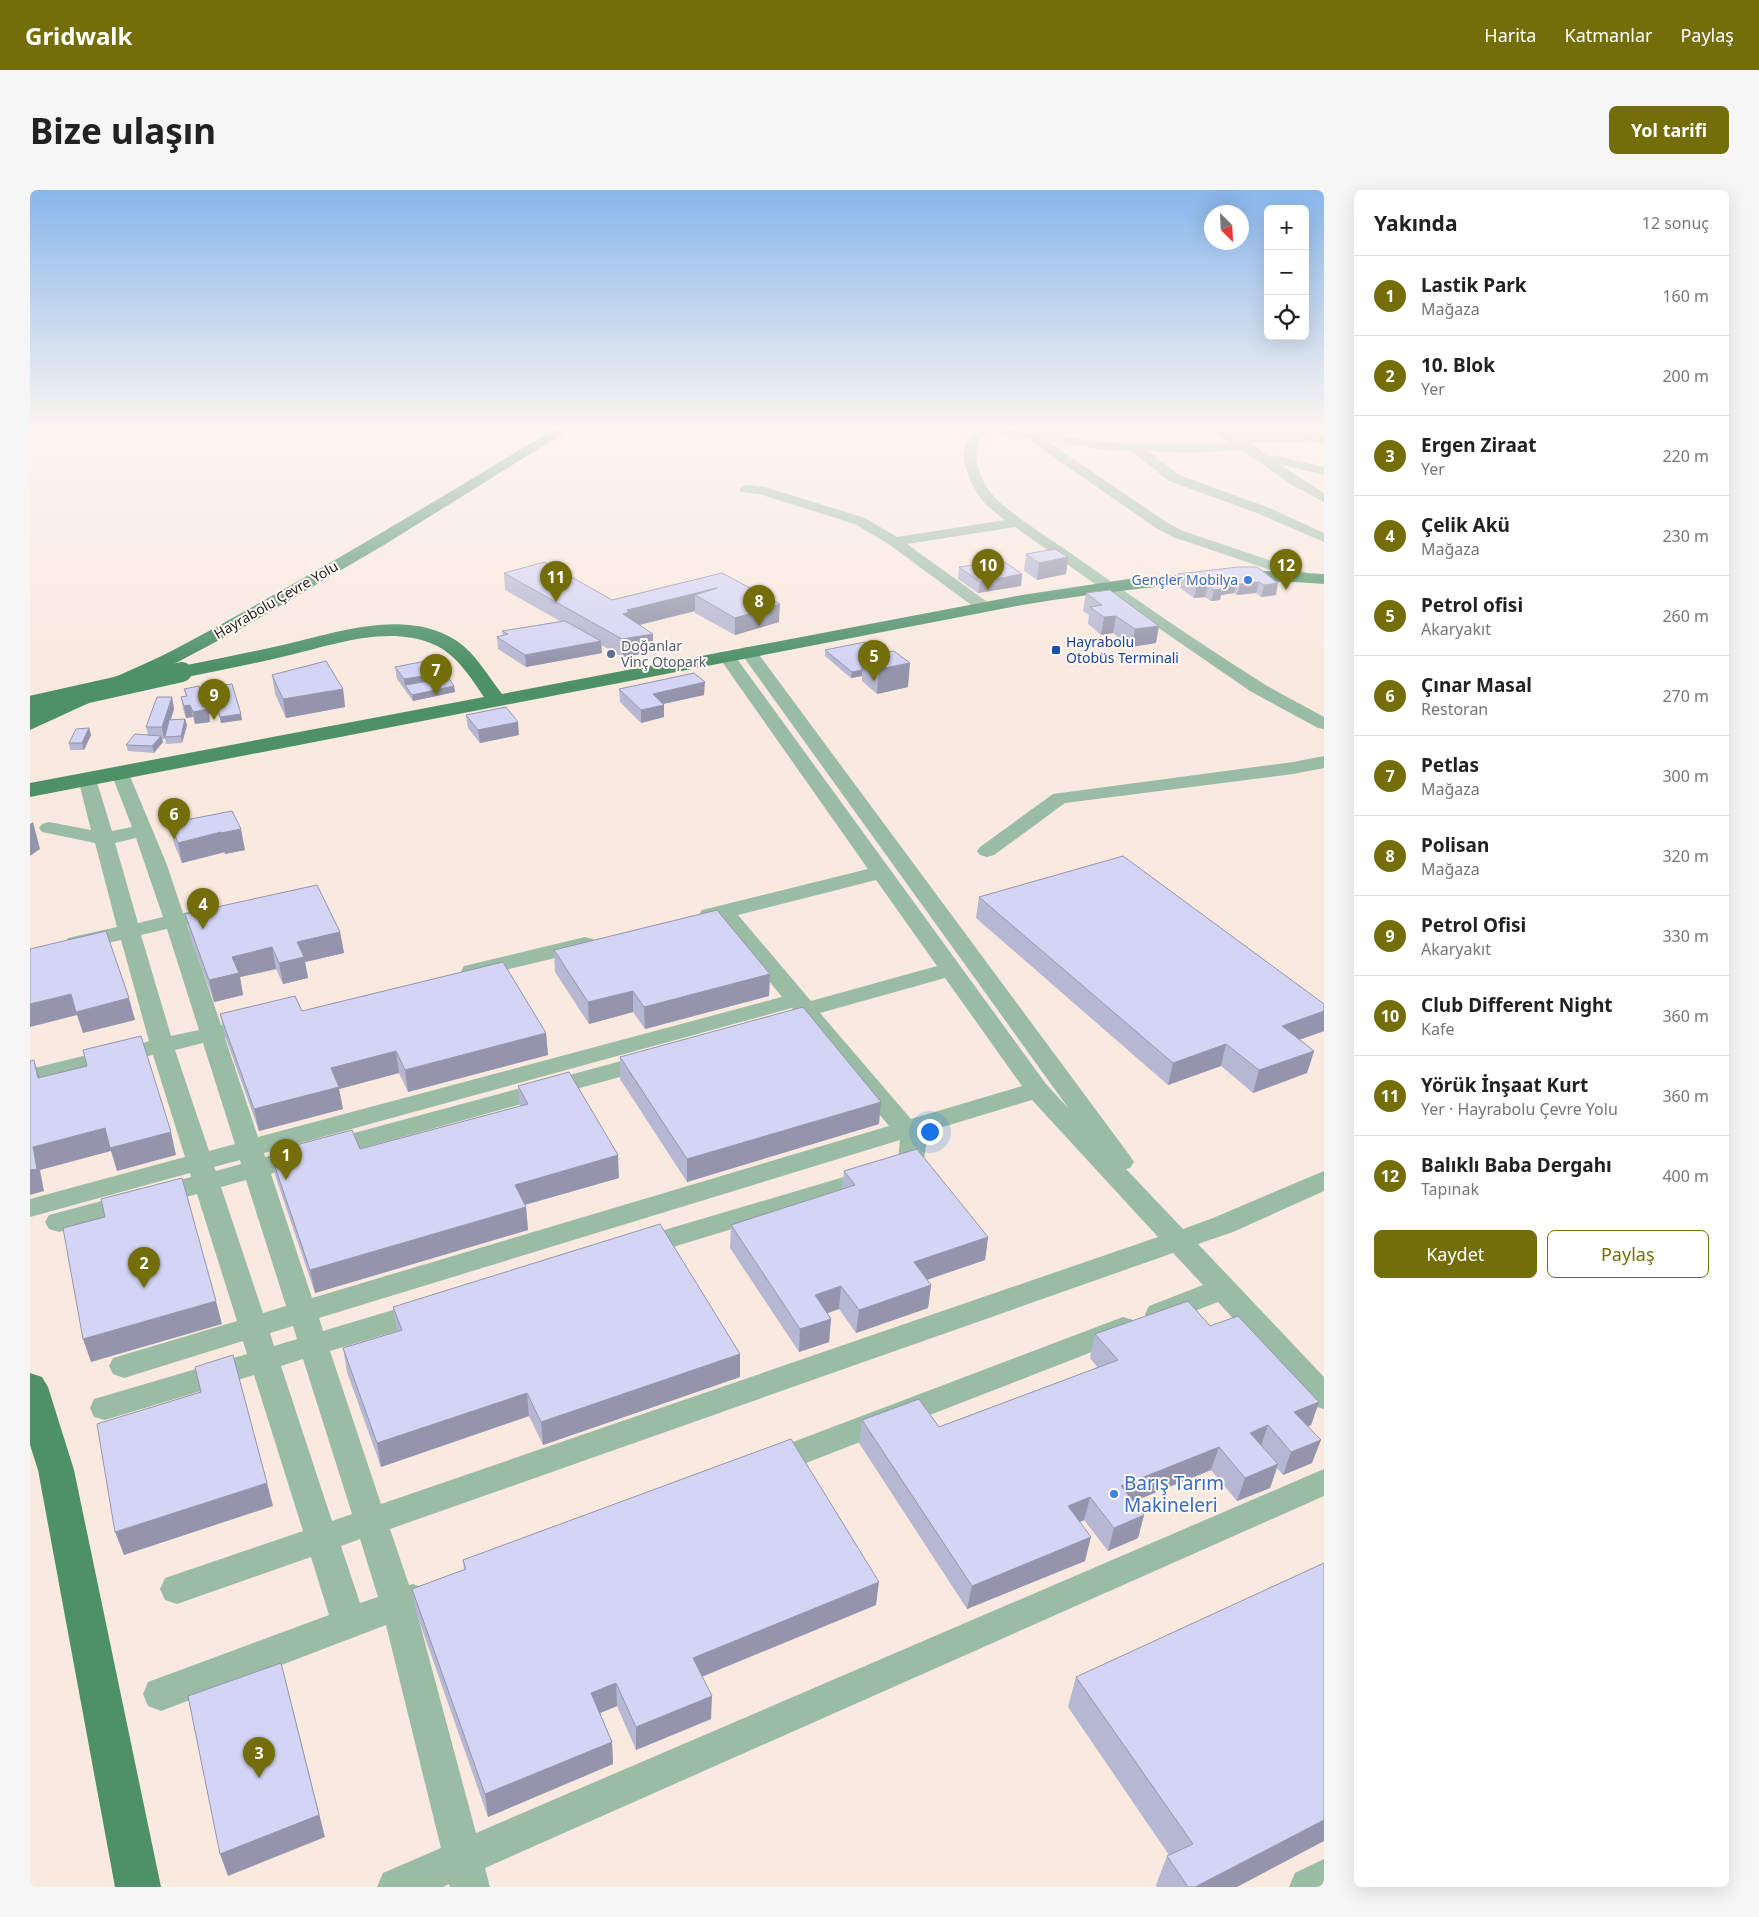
<!DOCTYPE html>
<html lang="tr">
<head>
<meta charset="utf-8">
<style>
	:root { --surface:#fff; --page:#f6f6f6; --text:#222; --muted:#767676; --line:#e0e0e0; --accent:#736d0a }
	body { margin:0; font-family:"Noto Sans",sans-serif; background:var(--page); color:var(--text) }
	.controls { position:absolute; right:15px; top:15px; display:grid; overflow:hidden; border-radius:8px; box-shadow:0 5px 20px #0002 }
	.controls button { width:45px; height:45px; display:grid; place-items:center; padding:0; border:0; border-bottom:1px solid var(--line); background:var(--surface); color:var(--text); font:25px sans-serif }
	.compass { position:absolute; left:1174px; top:15px; width:45px; height:45px; border-radius:50%; background:var(--surface); box-shadow:0 5px 20px #0002; rotate:156deg }
	.you { position:absolute; left:899px; top:941px; width:18px; height:18px; margin:-12px; border:4px solid #fff; border-radius:50%; background:#1a73e8; box-shadow:0 0 0 8px #1a73e833 }
	.badge { display:grid; place-items:center; width:32px; height:32px; border-radius:50%; background:var(--accent); color:#fff; font-size:16px; font-weight:700 }
	.pin { position:absolute; translate:-50% -41px; filter:drop-shadow(0 1px 2px #0008) }
	.pin::after { content:''; position:absolute; top:26px; width:18px; height:15px; background:inherit; clip-path:polygon(0 0,100% 0,50% 100%) }
	.list { margin:0; padding:0; list-style:none }
	h2 { display:flex; justify-content:space-between; align-items:center; height:65px; margin:0; padding:0 20px; font-size:21px }
	h2 small { font-size:16px; font-weight:400; color:var(--muted) }
	.list li { display:grid; grid-template-columns:32px 1fr auto; gap:15px; align-items:center; box-sizing:border-box; height:80px; padding:0 20px; border-top:1px solid var(--line) }
	.list b { display:block; font-size:19px; white-space:nowrap }
	.list p { margin:0; font-size:16px; white-space:nowrap; color:var(--muted) }
	.list em { font-size:16px; font-style:normal; color:var(--muted) }
	.actions { display:flex; gap:10px; padding:15px 20px }
	.actions a { flex:1; padding:11px 0; border:1px solid var(--accent); border-radius:8px; text-align:center; font-size:18px; color:var(--accent) }
	.actions .main { background:var(--accent); color:#fff }
	.icon { flex:none; width:28px; height:28px; fill:none; stroke:currentColor; stroke-width:2; stroke-linecap:round; stroke-linejoin:round }
	.map { position:relative; flex:none; width:1294px; height:1697px; overflow:hidden; border-radius:8px }
	header { display:flex; align-items:center; gap:30px; box-sizing:border-box; height:70px; padding:0 25px; background:var(--accent); color:#fff }
	header strong { font-size:24px }
	nav { display:flex; gap:28px; margin-inline-start:auto; font-size:18px }
	.intro { display:flex; align-items:center; justify-content:space-between; box-sizing:border-box; height:120px; padding:0 30px }
	h1 { margin:0; font-size:35px }
	.button { padding:12px 22px; border-radius:8px; background:var(--accent); color:#fff; font-size:18px; font-weight:700 }
	main { display:flex; gap:30px; padding:0 30px }
	aside { flex:1; background:var(--surface); border-radius:8px; box-shadow:0 5px 20px #0002 }
	.map>svg:first-child { display:block }
	.lines { fill:none; stroke-linecap:round; stroke-linejoin:round }
	.minor { fill:#9abca5; fill-rule:evenodd }
	.major { fill:#4e9169; fill-rule:evenodd }
	.major-bridge { stroke:#4e9169; stroke-width:20 }
	.wall { fill:#b6b7d3 }
	.shaded-wall { fill:#9495ac }
	.building { fill:#d4d5f5; stroke:#9495ac }
	.shop-dot { fill:#3f7fe0; stroke:#fff8f4; stroke-width:2 }
	.transit-dot { fill:#1a4fb4; stroke:#fff8f4; stroke-width:2 }
	.service-dot { fill:#5c6f8a; stroke:#fff8f4; stroke-width:2 }
	.labels { text-anchor:middle; stroke-width:4; stroke-linejoin:round; paint-order:stroke }
	.far-shop-label { font-size:14px; fill:#366cbe; stroke:#fff8f4; text-anchor:end }
	.far-street-label { font-size:14px; fill:#27211d; stroke:#fff8f4 }
	.far-transit-label { font-size:14px; fill:#164399; stroke:#fff8f4; text-anchor:start }
	.far-service-label { font-size:14px; fill:#4e5e75; stroke:#fff8f4; text-anchor:start }
	.near-shop-label { font-size:19px; fill:#366cbe; stroke:#fff8f4; text-anchor:start }
</style>
</head>
<body>
<header>
<strong>Gridwalk</strong>
<nav><a>Harita</a><a>Katmanlar</a><a>Paylaş</a></nav>
</header>
<div class="intro"><h1>Bize ulaşın</h1><a class="button">Yol tarifi</a></div>
<main>
<div class="map">
<svg width="1294" height="1697" viewBox="0 0 1294 1697">
	<rect width="100%" height="100%" fill="#f9e9df"/>
	<g class="lines">
		<path class="minor" d="M948 238C992 238 1034 249 1078 252 1119 255 1160 255 1201 253L1182 241 1180 238H1194L1208 246 1280 243 1294 246V254L1280 251 1221 253 1238 267 1243 265 1294 277V285L1249 274 1294 303V312L1262 295 1212 260 1156 263 1118 261 1149 285 1237 317 1294 343V352L1227 323 1139 291 1101 261 1077 260 1017 251 1136 332 1153 341 1281 384 1284 387 1281 390 1276 392 1143 347 1126 338 1002 252 1000 248 957 242C938 257 948 286 961 303 976 322 1018 347 1039 362 1102 407 1166 451 1231 492 1251 505 1273 515 1294 527V539L1288 538 1220 501 1072 399 985 337 877 354 960 414 962 417 960 420H948L860 355 825 334 729 304 711 302 709 299 716 295 735 297 835 328 867 347 975 330C966 323 955 315 949 306 935 285 924 255 948 238Z
			M718 457 724 458 1100 966 1104 972 1100 978 1096 979 1153 1039 1183 1028 1294 981V1001L1203 1042 1168 1054 1294 1187V1219L1283 1216 1188 1112 1129 1135 1119 1132 1115 1124 1119 1116 1173 1095 1143 1063 360 1339 379 1395 383 1394 395 1398 400 1409 395 1420 387 1423 446 1643 1294 1279V1306L455 1678 460 1697H420L419 1694 413 1697H347L353 1683 411 1658 356 1435 131 1521 118 1516 113 1504 118 1492 299 1425 281 1367 147 1414 135 1410 130 1399 135 1388 273 1341 224 1185 75 1230 64 1227 60 1218 64 1209 217 1164 213 1151 94 1188 83 1184 79 1176 83 1168 207 1131 167 1004 29 1042 19 1039 15 1032 19 1025 161 987 160 983 0 1027V1009L155 967 123 865 118 866 110 864 106 859 110 854 119 851 91 750 46 760 38 758 35 753 38 748 87 737 65 653 12 642 9 638 12 634 19 632 61 640 48 589 50 585 57 583 64 585 66 589 82 641 102 637 81 583 83 579 90 577 97 579 137 675 153 723 160 722 168 723 171 728 168 733 157 735 191 835 198 833 206 835 210 840 206 845 195 848 228 947 752 807 689 729 680 731 672 730 669 725 672 720 838 679 688 466 690 462H702L1016 894 1039 919 710 462 712 458ZM106 648 133 727 108 733 85 653ZM846 690 907 776 781 811 708 725ZM137 739 169 840 141 846 111 745ZM915 788 992 896 881 929 790 823ZM762 818 859 936 282 1108 241 984 249 981 253 975 249 969 240 966 235 967 234 963ZM173 853 205 954 179 961 145 860ZM1002 910 1128 1047 351 1314 300 1161 406 1129 410 1121 406 1113 396 1110 293 1141 289 1128 870 950 868 971 597 1051 593 1058 597 1065 607 1068 889 982 893 976 897 950 893 943ZM210 970 211 974 186 981 184 977ZM216 990 256 1116 233 1123 191 997ZM263 1136 267 1149 244 1156 240 1143ZM273 1169 322 1324 302 1331 251 1176ZM330 1349 348 1407 330 1413 311 1356Z
			M1294 566V578L1263 584 1035 613 964 665 957 667 950 665 947 661 950 657 1023 604 1263 572Z
			M555 747 563 749 566 754 563 759 442 788 434 786 431 781 434 776Z
			M86 858 95 861 98 866 95 871 0 895V879Z
			M621 863 630 866 633 871 630 876 296 968 287 965 283 959 287 953Z
			M1093 1127 1103 1130 1108 1138 1103 1146 740 1287 729 1283 724 1274 729 1265Z
			M1294 1669V1697H1259L1265 1683Z"/>
		<path class="major" d="M526 238H542L354 355 212 438 144 474 0 540V526C49 500 102 482 151 456 278 388 402 313 526 238Z
			M1218 380 1294 384V394C1192 386 1093 399 992 415L0 607V593L454 507C441 488 427 465 405 455 359 434 303 455 256 466 222 474 187 481 152 488L145 486 142 482 145 478 152 476C187 469 222 462 257 454 309 442 377 418 427 451 446 464 458 486 472 504L992 405 1105 388Z
			M0 1183 12 1187 18 1197 44 1280 131 1697H85L8 1280 0 1255Z"/>
		<path class="major-bridge" d="M0 516 152 482"/>
	</g>
	<path class="wall" d="M996 364 1038 367 1036 384 1007 390 994 381Z
		M944 370 992 384 991 396 948 403 928 389 929 377 944 375Z
		M1227 377 1246 405 1231 407 1226 403 1207 405 1204 403 1191 405 1190 410 1181 411 1175 407 1164 408 1146 395 1148 384Z
		M474 383 582 410 692 383 749 432 705 445 665 423V421L610 435 623 462 593 467 571 455 572 463 496 477 468 459 467 447 473 446 472 441 530 431 475 400Z
		M1056 403 1126 453 1101 457 1083 443 1071 445 1058 434 1059 425 1053 421Z
		M835 452 878 497 847 504 832 491V486L821 488 795 466V460Z
		M365 477 405 484V485L424 496 425 502 383 511 367 489Z
		M242 485 313 499 315 517 256 528 245 504Z
		M181 497 212 530 191 533 188 522 179 524 180 532 165 534 163 527 156 528 153 519 151 507 156 506 154 499 172 504 182 502Z
		M589 499 674 505 634 514V527L611 533 590 512Z
		M142 507 144 519 141 530 155 529 157 535 152 553 136 554 135 548 134 549 132 550 133 552 124 563 98 561 96 555 118 545 116 537Z
		M436 525 489 545 450 553 438 538Z
		M59 538 61 545 54 560H40L39 553Z
		M202 621 215 660 195 664V662L152 673 144 654 140 633Z
		M949 707 1294 841 1269 850 1284 861 1277 883 1223 903 1191 876 1138 895 946 728Z
		M155 724 310 742 314 763 275 772 278 788 253 794 246 779 210 787 213 805 184 812 160 745Z
		M524 760 740 784 739 806 615 839 603 822 559 834 525 782Z
		M272 821 516 843 518 865 378 902 369 883 309 899 313 919 229 941 195 846 190 824Z
		M590 867 849 934 657 992 590 889Z
		M488 896 589 988 495 1015 496 1017 498 1040 285 1103 245 985 240 962 330 959 490 916Z
		M814 981 958 1047 955 1070 897 1090 901 1095 898 1118 826 1143 809 1119 797 1123 801 1129 799 1152 769 1162 700 1058 701 1035 812 999Z
		M363 1117 710 1164V1187L513 1255 499 1226 351 1277 317 1182 313 1158 367 1141Z
		M1180 1136 1289 1212 1281 1235 1278 1236 1282 1273 1253 1285 1247 1278 1240 1298 1207 1311 1181 1280 1104 1311 1114 1325 1108 1348 1078 1361 1054 1330 1050 1332 1055 1371 937 1419 829 1253 832 1230 909 1237 1068 1178 1060 1168 1065 1144Z
		M433 1370 846 1415 672 1487 681 1529 606 1560 587 1516 570 1523 582 1552 583 1574 458 1627 386 1422 382 1399 434 1380Z
		M1046 1487 1207 1697H1127L1126 1695 1137 1666 1139 1665 1038 1517Z"/>
	<path class="shaded-wall" d="M1038 367 1036 384 1007 390 1009 373Z
		M992 384 991 396 948 403 950 392Z
		M1207 392 1204 403 1191 405 1190 410 1181 411 1184 400 1187 394Z
		M1229 392 1226 403 1207 405 1210 394Z
		M1248 393 1246 405 1231 407 1234 395Z
		M1178 395 1175 407 1164 408 1166 397Z
		M687 398 665 405V421L600 437 593 424 597 420Z
		M750 414 749 432 705 445V428Z
		M1086 426 1083 443 1071 445 1074 427Z
		M1129 436 1126 453 1101 457 1105 439Z
		M623 444V462L593 467 592 449Z
		M571 451 572 463 496 477 495 465Z
		M880 473 878 497 847 504 849 479Z
		M832 480V486L821 488 822 482Z
		M405 484 406 496 375 495 376 502 374 489Z
		M675 492 674 505 623 516V504Z
		M424 496 425 502 383 511 382 505Z
		M313 499 315 517 256 528 253 509Z
		M142 507 144 519 134 549 132 537Z
		M185 510 188 522 179 524 180 532 165 534 163 522 175 511Z
		M160 515 163 527 156 528 154 516Z
		M634 515V527L611 533V520Z
		M211 524 212 530 191 533 190 527Z
		M155 529 157 535 152 553 151 546Z
		M488 532 489 545 450 553 448 540Z
		M59 538 61 545 54 560 52 553Z
		M131 546 133 552 124 563 122 556Z
		M3 632 10 659 0 666V634Z
		M211 639 215 660 195 664 191 643Z
		M191 642 195 662 152 673 148 653Z
		M310 742 314 763 275 772 278 788 253 794 249 773 267 752Z
		M242 757 246 779 210 787 213 805 184 812 179 790 202 767Z
		M740 784 739 806 615 839 614 817Z
		M603 801V822L559 834 558 812Z
		M41 804 47 825 0 837V814Z
		M99 808 105 830 53 843 46 822Z
		M1294 821V841L1246 858 1252 836Z
		M516 843 518 865 378 902 375 880Z
		M1196 854 1191 876 1138 895 1143 873Z
		M366 861 369 883 309 899 313 919 229 941 224 919 301 878Z
		M1284 861 1277 883 1223 903 1229 880Z
		M4 870 11 893 8 888Z
		M851 912 849 934 657 992V969Z
		M75 938 141 942 146 965 87 981 81 961 10 980 14 1001 0 1005V980L3 957Z
		M588 965 589 988 487 1017 485 995Z
		M496 1017 498 1040 285 1103 280 1080Z
		M958 1047 955 1070 881 1095 884 1072Z
		M901 1095 898 1118 826 1143 829 1120Z
		M811 1096 809 1119 783 1128 785 1105Z
		M186 1111 192 1134 61 1172 53 1149Z
		M801 1129 799 1152 769 1162 770 1139Z
		M710 1164V1187L513 1255 511 1232Z
		M497 1203 499 1226 351 1277 347 1253Z
		M1289 1212 1281 1235 1256 1245 1264 1222Z
		M1238 1235 1230 1259 1220 1243Z
		M1291 1250 1282 1273 1253 1285 1261 1262Z
		M1189 1257 1181 1280 1085 1319 1091 1296Z
		M1248 1274 1240 1298 1207 1311 1215 1288Z
		M237 1293 243 1316 94 1365 85 1342Z
		M1060 1307 1054 1330 1032 1340 1038 1316Z
		M1114 1325 1108 1348 1078 1361 1084 1338Z
		M1061 1347 1055 1371 937 1419 942 1396Z
		M849 1392 846 1415 663 1490V1468Z
		M251 1473 295 1647 198 1686 190 1664Z
		M586 1493 587 1516 563 1526 561 1503Z
		M682 1506 681 1529 606 1560V1537Z
		M582 1552 583 1574 458 1627 455 1604Z
		M1294 1630V1651L1207 1697H1165Z"/>
	<path class="building" d="M1025 359 1038 367 1009 373 996 364Z
		M966 366 992 384 950 392 929 377 950 374 944 370Z
		M515 372 582 410 692 383 750 414 705 428 665 405 687 398 597 420 599 422 593 424 623 444 592 449 474 383Z
		M1208 377H1227L1248 393 1234 395 1229 392 1210 394 1207 392 1187 394 1193 399 1184 400 1178 395 1166 397 1148 384Z
		M1080 400 1129 436 1105 439 1086 426 1074 427 1060 417 1072 415 1056 403Z
		M535 431 571 451 495 465 467 447 478 444 472 441Z
		M835 452 844 460 835 462V466L833 467 832 480 822 482 795 460Z
		M852 459 857 462 864 461 880 473 849 479 833 467 840 466 835 462Z
		M296 471 313 499 253 509 242 485Z
		M396 471 405 484 374 489 365 477Z
		M415 483 424 496 382 505 375 495 405 490V485Z
		M664 483 675 492 623 504 634 515 611 520 589 499Z
		M202 494 211 524 190 527 181 497Z
		M169 496 172 504 183 502 185 510 175 511 178 519 163 522 160 515 154 516 151 507 157 506 154 499Z
		M127 507H142L132 537H116Z
		M476 517 488 532 448 540 436 525Z
		M155 529 151 546 135 547 139 530Z
		M59 538 52 553H39L46 539Z
		M105 544 131 546 122 556 96 555Z
		M202 621 211 639 191 643V642L148 653 140 633Z
		M1093 666 1294 814V821L1252 836 1284 861 1229 880 1196 854 1143 873 949 707Z
		M287 695 310 742 267 752 274 767 249 773 242 757 202 767 209 783 179 790 155 724Z
		M687 720 740 784 614 817 603 801 558 812 524 760Z
		M76 741 99 808 46 822 41 804 0 814V759Z
		M473 772 516 843 375 880 366 861 301 878 309 897 224 919 190 824 265 806 272 821Z
		M773 817 851 912 657 969 590 867Z
		M111 846 141 942 80 958 75 938 3 957 7 979 0 980V871L4 870 8 888 57 876 53 860Z
		M539 882 588 965 485 995 496 1017 280 1080 240 962 322 940 330 959 498 914 488 896Z
		M887 959 958 1047 884 1072 901 1095 829 1120 811 1096 785 1105 801 1129 770 1139 701 1035 825 995 814 981Z
		M152 988 186 1111 53 1149 33 1038 75 1027 71 1009Z
		M630 1034 710 1164 511 1232 497 1203 347 1253 313 1158 372 1140 363 1117Z
		M1158 1111 1180 1136 1208 1126 1289 1212 1264 1222 1291 1250 1261 1262 1238 1235 1220 1243 1248 1274 1215 1288 1189 1257 1091 1296 1114 1325 1084 1338 1060 1307 1038 1316 1061 1347 942 1396 832 1230 889 1209 909 1237 1088 1170 1065 1144Z
		M203 1165 237 1293 85 1342 67 1234 171 1202 165 1177Z
		M761 1249 849 1392 663 1468 682 1506 606 1537 586 1493 561 1503 582 1552 455 1604 382 1399 436 1379 433 1370Z
		M1294 1373V1630L1165 1697H1158L1137 1666 1163 1654 1046 1487Z
		M251 1473 289 1625 190 1664 158 1506Z"/>
	<linearGradient id="sky" x2="0" y2="1"><stop stop-color="#88b7ec"/><stop offset="0.5" stop-color="#fcf5f1"/><stop offset="1" stop-color="#fcf5f1" stop-opacity="0"/></linearGradient>
	<rect width="1294" height="475" fill="url(#sky)"/>
	<g class="shop-dot">
		<circle cx="1218" cy="390" r="5"/>
		<circle cx="1084" cy="1304" r="5"/>
	</g>
	<rect class="transit-dot" x="1021" y="455" width="10" height="10" rx="2.5"/>
	<circle class="service-dot" cx="581" cy="464" r="5"/>
	<g class="labels">
		<g class="far-shop-label">
			<text x="1208" y="395">Gençler Mobilya</text>
		</g>
		<g class="far-street-label">
			<text transform="translate(246 410) rotate(-30)" y="5">Hayrabolu Çevre Yolu</text>
		</g>
		<g class="far-transit-label">
			<text x="1036" y="457">Hayrabolu<tspan x="1036" dy="16">Otobüs Terminali</tspan></text>
		</g>
		<g class="far-service-label">
			<text x="591" y="461">Doğanlar<tspan x="591" dy="16">Vinç Otopark</tspan></text>
		</g>
		<g class="near-shop-label">
			<text x="1094" y="1300">Barış Tarım<tspan x="1094" dy="22">Makineleri</tspan></text>
		</g>
	</g>
</svg>
<div class="controls">
<button>+</button>
<button>−</button>
<button><svg class="icon" aria-label="locate" viewBox="0 0 24 24"><circle cx="12" cy="12" r="6"/><path d="M12 2v4M12 18v4M2 12h4M18 12h4"/></svg></button>
</div>
<svg class="compass" viewBox="-18 -18 36 36"><path d="M0-13l5 13h-10z" fill="#e53935"/><path d="M0 13l5-13h-10z" fill="#767676"/></svg>
<div class="you"></div>
<div class="pin badge" style="left:256px;top:990px">1</div>
<div class="pin badge" style="left:114px;top:1098px">2</div>
<div class="pin badge" style="left:229px;top:1588px">3</div>
<div class="pin badge" style="left:173px;top:739px">4</div>
<div class="pin badge" style="left:844px;top:491px">5</div>
<div class="pin badge" style="left:144px;top:649px">6</div>
<div class="pin badge" style="left:406px;top:505px">7</div>
<div class="pin badge" style="left:729px;top:436px">8</div>
<div class="pin badge" style="left:184px;top:530px">9</div>
<div class="pin badge" style="left:958px;top:400px">10</div>
<div class="pin badge" style="left:526px;top:412px">11</div>
<div class="pin badge" style="left:1256px;top:400px">12</div>
</div>
<aside>
<h2>Yakında<small>12 sonuç</small></h2>
<ul class="list">
<li><span class="badge">1</span><div><b>Lastik Park</b><p>Mağaza</p></div><em>160 m</em></li>
<li><span class="badge">2</span><div><b>10. Blok</b><p>Yer</p></div><em>200 m</em></li>
<li><span class="badge">3</span><div><b>Ergen Ziraat</b><p>Yer</p></div><em>220 m</em></li>
<li><span class="badge">4</span><div><b>Çelik Akü</b><p>Mağaza</p></div><em>230 m</em></li>
<li><span class="badge">5</span><div><b>Petrol ofisi</b><p>Akaryakıt</p></div><em>260 m</em></li>
<li><span class="badge">6</span><div><b>Çınar Masal</b><p>Restoran</p></div><em>270 m</em></li>
<li><span class="badge">7</span><div><b>Petlas</b><p>Mağaza</p></div><em>300 m</em></li>
<li><span class="badge">8</span><div><b>Polisan</b><p>Mağaza</p></div><em>320 m</em></li>
<li><span class="badge">9</span><div><b>Petrol Ofisi</b><p>Akaryakıt</p></div><em>330 m</em></li>
<li><span class="badge">10</span><div><b>Club Different Night</b><p>Kafe</p></div><em>360 m</em></li>
<li><span class="badge">11</span><div><b>Yörük İnşaat Kurt</b><p>Yer · Hayrabolu Çevre Yolu</p></div><em>360 m</em></li>
<li><span class="badge">12</span><div><b>Balıklı Baba Dergahı</b><p>Tapınak</p></div><em>400 m</em></li>
</ul>
<div class="actions"><a class="main">Kaydet</a><a>Paylaş</a></div>
</aside>
</main>
</body>
</html>
